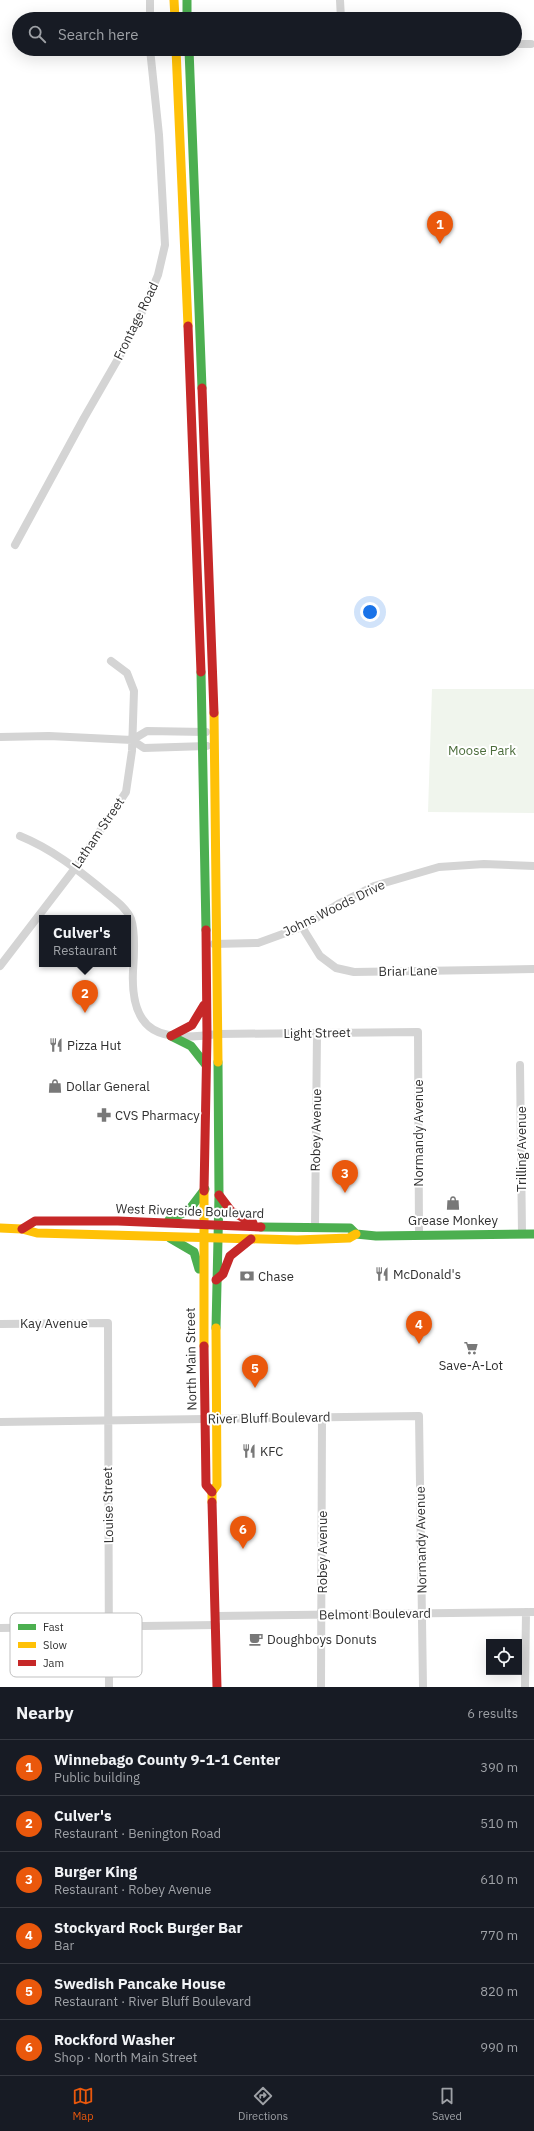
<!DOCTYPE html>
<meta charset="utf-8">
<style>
:root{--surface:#171b24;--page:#20242c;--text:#f1f3f6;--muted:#9ea1a6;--line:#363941;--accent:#ea580c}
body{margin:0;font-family:"IBM Plex Sans",sans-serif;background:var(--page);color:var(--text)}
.controls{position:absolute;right:12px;bottom:12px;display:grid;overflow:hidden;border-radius:0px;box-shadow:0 4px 16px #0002}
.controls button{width:36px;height:36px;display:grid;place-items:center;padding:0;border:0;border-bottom:1px solid var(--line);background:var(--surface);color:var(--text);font:20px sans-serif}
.you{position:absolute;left:370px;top:612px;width:14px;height:14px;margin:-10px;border:3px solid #fff;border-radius:50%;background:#1a73e8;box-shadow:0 0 0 6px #1a73e833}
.badge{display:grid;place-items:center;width:26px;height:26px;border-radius:50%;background:var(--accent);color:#fff;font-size:13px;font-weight:700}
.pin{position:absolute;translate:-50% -33px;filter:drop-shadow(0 1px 2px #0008)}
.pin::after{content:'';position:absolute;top:21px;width:14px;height:12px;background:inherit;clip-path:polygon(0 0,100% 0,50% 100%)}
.popup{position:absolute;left:39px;top:915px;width:92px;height:52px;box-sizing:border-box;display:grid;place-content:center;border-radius:0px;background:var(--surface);filter:drop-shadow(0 1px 3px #0005);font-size:13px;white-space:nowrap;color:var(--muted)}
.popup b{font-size:15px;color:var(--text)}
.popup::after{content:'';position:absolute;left:50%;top:100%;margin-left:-8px;border:8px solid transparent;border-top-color:var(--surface)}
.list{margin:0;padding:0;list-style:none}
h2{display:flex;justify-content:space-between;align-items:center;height:52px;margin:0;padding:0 16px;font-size:17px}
h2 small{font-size:13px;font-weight:400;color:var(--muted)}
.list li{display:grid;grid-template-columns:26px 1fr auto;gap:12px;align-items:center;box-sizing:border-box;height:56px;padding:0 16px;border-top:1px solid var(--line)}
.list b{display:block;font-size:15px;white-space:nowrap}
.list p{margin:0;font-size:13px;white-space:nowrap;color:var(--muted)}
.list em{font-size:13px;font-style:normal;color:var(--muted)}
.icon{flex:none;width:22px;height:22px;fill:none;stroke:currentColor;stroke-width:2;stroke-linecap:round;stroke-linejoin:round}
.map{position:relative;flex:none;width:534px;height:1687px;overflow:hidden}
.search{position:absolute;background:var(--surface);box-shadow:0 4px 16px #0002;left:12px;right:12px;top:12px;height:44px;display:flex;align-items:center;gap:10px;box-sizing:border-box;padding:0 14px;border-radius:22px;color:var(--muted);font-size:15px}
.sheet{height:388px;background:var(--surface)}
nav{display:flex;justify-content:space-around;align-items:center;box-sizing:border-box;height:56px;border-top:1px solid var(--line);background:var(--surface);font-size:11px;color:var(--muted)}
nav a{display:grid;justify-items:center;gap:2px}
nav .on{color:var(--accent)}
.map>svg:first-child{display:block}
.green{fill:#f0f5ed}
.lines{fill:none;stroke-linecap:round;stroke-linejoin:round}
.street{stroke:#d4d4d4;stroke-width:8}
.fast{stroke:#4caf50;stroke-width:9}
.slow{stroke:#ffc107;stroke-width:9}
.jam{stroke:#c62828;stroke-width:9}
.labels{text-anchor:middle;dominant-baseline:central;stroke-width:4;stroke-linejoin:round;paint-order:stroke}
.street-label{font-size:13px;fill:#303030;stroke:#fff}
.park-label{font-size:13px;fill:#4c6d3c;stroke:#fff}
.poi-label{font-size:13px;fill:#303030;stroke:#fff;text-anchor:start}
.key{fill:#fff;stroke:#c1c1c1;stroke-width:1}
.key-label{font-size:11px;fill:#303030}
</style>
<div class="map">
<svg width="534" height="1687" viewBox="0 0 534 1687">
<rect width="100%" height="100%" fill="#fff"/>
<path class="green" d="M432 689H534V813L428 812Z"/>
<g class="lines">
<path class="street" d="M150 0V19
M340 0 341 19
M515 44H531
M15 545 84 418 122 352 145 306 158 275 165 245 159 135 150 49
M0 737 49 736 132 740 144 748 207 746
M132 740 147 731 206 732
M20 836C52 849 77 869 104 891 113 899 126 907 131 919 136 933 134 957 133 971 130 1035 162 1042 217 1034L418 1032 419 1235
M302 927 320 956 336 968 354 972 534 969
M214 944 258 943 302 927 340 903 374 886 439 867 484 864 534 866
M0 966 76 867 126 792 132 751 134 691 127 673 111 661
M520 1065 522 1234
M315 1227 317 1033
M0 1324 108 1323 109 1687
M0 1422 419 1416 423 1687
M217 1616 534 1612
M0 1628 216 1625
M321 1687 322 1417
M525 1687 526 1612"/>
<path class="fast" d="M187 0V19
M189 49 202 388
M201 672 206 930
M171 1036 191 1046 206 1065
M169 1220 189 1210 205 1189
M261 1227 350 1228 356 1234 376 1236 534 1234
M170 1238 194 1252 199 1269
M216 1328 219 1195 218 1062"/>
<path class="slow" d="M174 0 175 19
M176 49 188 326
M214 713 218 1062
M0 1228 22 1229 37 1233 297 1240 349 1238 356 1234
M204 1346V1191
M212 1502V1492L217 1485 216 1328"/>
<path class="jam" d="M188 326 201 672
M202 388 214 713
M171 1036 192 1025 204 1005
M204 1191 207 1036 206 930
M219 1195 231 1211 253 1223
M22 1229 35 1221H118L261 1227
M216 1280 223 1274 230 1256 251 1239
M204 1346 206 1485 212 1492
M212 1502 217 1687"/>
</g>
<defs>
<symbol id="restaurant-bare" viewBox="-9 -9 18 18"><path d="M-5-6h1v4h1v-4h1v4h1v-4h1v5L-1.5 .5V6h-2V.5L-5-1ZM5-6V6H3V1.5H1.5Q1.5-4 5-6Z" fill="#787878" stroke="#fff" stroke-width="2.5" paint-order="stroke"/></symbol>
<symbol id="shop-bare" viewBox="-9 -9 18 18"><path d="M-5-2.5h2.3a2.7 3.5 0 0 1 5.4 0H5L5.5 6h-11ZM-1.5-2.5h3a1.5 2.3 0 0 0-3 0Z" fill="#787878" stroke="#fff" stroke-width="2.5" paint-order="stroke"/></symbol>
<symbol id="pharmacy-bare" viewBox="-9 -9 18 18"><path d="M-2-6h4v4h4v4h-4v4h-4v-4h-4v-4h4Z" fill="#787878" stroke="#fff" stroke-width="2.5" paint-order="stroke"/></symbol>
<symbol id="bank-bare" viewBox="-9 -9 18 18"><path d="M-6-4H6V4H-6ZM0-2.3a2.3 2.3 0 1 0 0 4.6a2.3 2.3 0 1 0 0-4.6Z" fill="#787878" stroke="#fff" stroke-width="2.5" paint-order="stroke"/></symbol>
<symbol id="supermarket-bare" viewBox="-9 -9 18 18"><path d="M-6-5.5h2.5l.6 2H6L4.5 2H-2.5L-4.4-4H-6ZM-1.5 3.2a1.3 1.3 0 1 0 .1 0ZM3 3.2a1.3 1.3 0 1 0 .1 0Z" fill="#787878" stroke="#fff" stroke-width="2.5" paint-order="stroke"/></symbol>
<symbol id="cafe-bare" viewBox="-9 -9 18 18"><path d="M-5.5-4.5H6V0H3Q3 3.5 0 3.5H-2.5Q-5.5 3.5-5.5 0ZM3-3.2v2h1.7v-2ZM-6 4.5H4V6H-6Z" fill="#787878" stroke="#fff" stroke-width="2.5" paint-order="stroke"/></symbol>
</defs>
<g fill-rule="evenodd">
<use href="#restaurant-bare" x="46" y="1035" width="20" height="20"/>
<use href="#shop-bare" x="45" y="1076" width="20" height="20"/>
<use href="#pharmacy-bare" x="94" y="1105" width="20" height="20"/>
<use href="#shop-bare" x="443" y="1193" width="20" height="20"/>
<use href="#restaurant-bare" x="372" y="1264" width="20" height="20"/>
<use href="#bank-bare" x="237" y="1266" width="20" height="20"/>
<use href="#supermarket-bare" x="461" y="1338" width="20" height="20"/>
<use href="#restaurant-bare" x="239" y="1441" width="20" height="20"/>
<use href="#cafe-bare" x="246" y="1629" width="20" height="20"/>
</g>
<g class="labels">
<g class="street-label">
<text transform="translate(136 321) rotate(-64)">Frontage Road</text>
<text transform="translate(98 833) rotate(-56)">Latham Street</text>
<text transform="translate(334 908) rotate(-26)">Johns Woods Drive</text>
<text transform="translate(408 971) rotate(-1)">Briar Lane</text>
<text transform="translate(317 1033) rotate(-1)">Light Street</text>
<text transform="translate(316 1130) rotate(-89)">Robey Avenue</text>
<text transform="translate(418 1133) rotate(-90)">Normandy Avenue</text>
<text transform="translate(521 1149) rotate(-90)">Trilling Avenue</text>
<text transform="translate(190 1211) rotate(2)">West Riverside Boulevard</text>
<text x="54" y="1323">Kay Avenue</text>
<text transform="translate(191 1359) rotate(-91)">North Main Street</text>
<text transform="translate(269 1418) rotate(-1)">River Bluff Boulevard</text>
<text transform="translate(108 1505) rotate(-91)">Louise Street</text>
<text transform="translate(421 1540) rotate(-91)">Normandy Avenue</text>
<text transform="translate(322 1552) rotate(-90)">Robey Avenue</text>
<text transform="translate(375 1614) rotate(-1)">Belmont Boulevard</text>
</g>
<g class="park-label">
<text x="482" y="750">Moose Park</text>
</g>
<g class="poi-label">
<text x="67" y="1045">Pizza Hut</text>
<text x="66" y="1086">Dollar General</text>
<text x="115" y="1115">CVS Pharmacy</text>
<text x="453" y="1220" text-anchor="middle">Grease Monkey</text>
<text x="393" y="1274">McDonald's</text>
<text x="258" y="1276">Chase</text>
<text x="471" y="1365" text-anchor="middle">Save-A-Lot</text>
<text x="260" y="1451">KFC</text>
<text x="267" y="1639">Doughboys Donuts</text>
</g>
</g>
<rect x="10" y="1613" width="132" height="64" rx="6" class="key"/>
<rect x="18" y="1624" width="18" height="6" fill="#4caf50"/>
<rect x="18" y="1642" width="18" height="6" fill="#ffc107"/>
<rect x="18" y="1660" width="18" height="6" fill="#c62828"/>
<g class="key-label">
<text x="43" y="1631">Fast</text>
<text x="43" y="1649">Slow</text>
<text x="43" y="1667">Jam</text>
</g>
</svg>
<div class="controls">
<button><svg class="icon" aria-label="locate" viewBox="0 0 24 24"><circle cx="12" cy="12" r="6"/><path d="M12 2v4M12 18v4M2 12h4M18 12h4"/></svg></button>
</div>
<div class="you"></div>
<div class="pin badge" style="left:440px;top:244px">1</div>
<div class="pin badge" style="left:85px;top:1013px">2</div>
<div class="popup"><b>Culver's</b>Restaurant</div>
<div class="pin badge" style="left:345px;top:1193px">3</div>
<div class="pin badge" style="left:419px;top:1344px">4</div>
<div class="pin badge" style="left:255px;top:1388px">5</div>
<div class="pin badge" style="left:243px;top:1549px">6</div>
<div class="search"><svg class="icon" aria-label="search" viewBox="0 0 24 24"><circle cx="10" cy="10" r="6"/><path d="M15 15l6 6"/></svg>Search here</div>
</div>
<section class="sheet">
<h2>Nearby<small>6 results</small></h2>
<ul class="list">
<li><span class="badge">1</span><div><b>Winnebago County 9-1-1 Center</b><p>Public building</p></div><em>390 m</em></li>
<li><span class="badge">2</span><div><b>Culver's</b><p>Restaurant · Benington Road</p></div><em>510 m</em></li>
<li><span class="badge">3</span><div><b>Burger King</b><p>Restaurant · Robey Avenue</p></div><em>610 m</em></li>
<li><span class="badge">4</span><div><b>Stockyard Rock Burger Bar</b><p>Bar</p></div><em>770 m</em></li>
<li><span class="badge">5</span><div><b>Swedish Pancake House</b><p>Restaurant · River Bluff Boulevard</p></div><em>820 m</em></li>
<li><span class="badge">6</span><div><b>Rockford Washer</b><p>Shop · North Main Street</p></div><em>990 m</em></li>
</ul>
</section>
<nav>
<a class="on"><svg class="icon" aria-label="map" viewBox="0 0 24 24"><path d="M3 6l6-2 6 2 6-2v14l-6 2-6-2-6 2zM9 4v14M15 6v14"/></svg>Map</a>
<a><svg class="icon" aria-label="directions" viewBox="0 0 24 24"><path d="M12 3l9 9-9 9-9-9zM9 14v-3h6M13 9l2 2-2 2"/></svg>Directions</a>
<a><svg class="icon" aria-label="saved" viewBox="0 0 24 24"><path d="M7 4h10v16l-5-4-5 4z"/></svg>Saved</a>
</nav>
